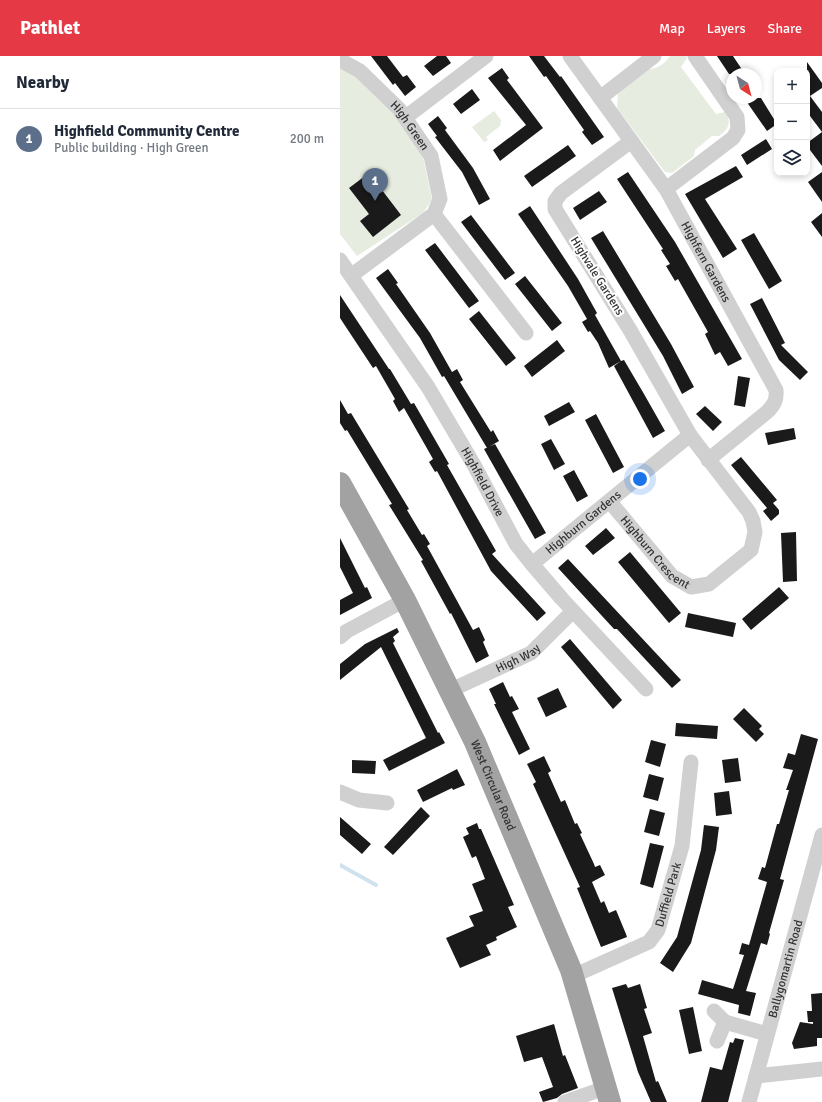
<!DOCTYPE html>
<meta charset="utf-8">
<style>
:root{--surface:#fff;--page:#f6f6f7;--text:#1f2937;--muted:#747a83;--line:#e0e1e3;--accent:#e63946}
body{margin:0;font-family:Signika,sans-serif;background:var(--page);color:var(--text)}
.controls{position:absolute;right:12px;top:12px;display:grid;overflow:hidden;border-radius:8px;box-shadow:0 2px 6px #0003}
.controls button{width:36px;height:36px;display:grid;place-items:center;padding:0;border:0;border-bottom:1px solid var(--line);background:var(--surface);color:var(--text);font:20px sans-serif}
.compass{position:absolute;left:386px;top:12px;width:36px;height:36px;border-radius:50%;background:var(--surface);box-shadow:0 2px 6px #0003;rotate:144deg}
.you{position:absolute;left:300px;top:423px;width:14px;height:14px;margin:-10px;border:3px solid #fff;border-radius:50%;background:#1a73e8;box-shadow:0 0 0 6px #1a73e833}
.badge{display:grid;place-items:center;width:26px;height:26px;border-radius:50%;background:var(--accent);color:#fff;font-size:13px;font-weight:700}
.pin{position:absolute;translate:-50% -33px;filter:drop-shadow(0 1px 2px #0008)}
.pin::after{content:'';position:absolute;top:21px;width:14px;height:12px;background:inherit;clip-path:polygon(0 0,100% 0,50% 100%)}
.list{margin:0;padding:0;list-style:none}
h2{display:flex;justify-content:space-between;align-items:center;height:52px;margin:0;padding:0 16px;font-size:17px}
h2 small{font-size:13px;font-weight:400;color:var(--muted)}
.list li{display:grid;grid-template-columns:26px 1fr auto;gap:12px;align-items:center;box-sizing:border-box;height:60px;padding:0 16px;border-top:1px solid var(--line)}
.list b{display:block;font-size:15px;white-space:nowrap}
.list p{margin:0;font-size:13px;white-space:nowrap;color:var(--muted)}
.list em{font-size:13px;font-style:normal;color:var(--muted)}
.icon{flex:none;width:22px;height:22px;fill:none;stroke:currentColor;stroke-width:2;stroke-linecap:round;stroke-linejoin:round}
.map{position:relative;flex:none;width:482px;height:1046px;overflow:hidden}
header{display:flex;align-items:center;gap:24px;box-sizing:border-box;height:56px;padding:0 20px;background:var(--accent);color:#fff}
header strong{font-size:19px}
nav{display:flex;gap:22px;margin-inline-start:auto;font-size:14px}
main{display:flex}
aside{flex:1;background:var(--surface)}
.map>svg:first-child{display:block}
.green{fill:#e6ecdf}
.lines{fill:none;stroke-linecap:round;stroke-linejoin:round}
.stream{stroke:#cfe2ee;stroke-width:4}
.building{fill:#1a1a1a}
.minor{stroke:#d0d0d0;stroke-width:15}
.trunk{stroke:#a2a2a2;stroke-width:22}
.labels{text-anchor:middle;dominant-baseline:central;stroke-width:4;stroke-linejoin:round;paint-order:stroke}
.street-label{font-size:12px;fill:#333;stroke:#fff}
</style>
<header>
<strong>Pathlet</strong>
<nav><a>Map</a><a>Layers</a><a>Share</a></nav>
</header>
<main>
<aside>
<h2>Nearby<small></small></h2>
<ul class="list">
<li><span class="badge" style="background:#5c6f8a">1</span><div><b>Highfield Community Centre</b><p>Public building · High Green</p></div><em>200 m</em></li>
</ul>
</aside>
<div class="map">
<svg width="482" height="1046" viewBox="0 0 482 1046">
<rect width="100%" height="100%" fill="#fff"/>
<path class="green" d="M330 0H346L347 2 341 11 376 58 385 56C392 66 389 73 379 80H372L355 94 354 100 332 117 325 116 277 52 278 37 309 13C317 13 326 7 330 0Z
M0 11 12 16 58 60 83 101 92 144 83 157 17 200 0 178Z
M154 55 161 64 160 70 146 81 148 84 144 86 132 71Z"/>
<g class="lines">
<path class="stream" d="M0 809 36 829"/>
</g>
<path class="building" d="M31 0H47L63 21 67 19 76 31 65 40 55 27 53 29Z
M97 0H106L111 7 93 20 84 10Z
M189 0H204L220 21 221 20 264 81 252 89 242 76 244 74 206 20 204 21Z
M377 0H393L405 18H389Z
M467 6 482 27V32L470 40 482 56V110L467 90V87L482 76 467 56Z
M162 12 169 22 167 24 203 72 160 105 153 94 186 69 148 22Z
M132 33 140 44 121 58 113 48Z
M404 42H421L437 68 427 75Z
M98 60 107 72 102 77 105 74 133 112 150 143 139 149 122 116 95 81 97 80 88 68Z
M426 83 432 93 407 109 401 99Z
M228 89 236 100 192 131 184 120Z
M396 110 403 121 365 143 397 193 383 202 345 138Z
M288 116 335 186 402 303 388 310 380 296 375 299 365 278 368 276 338 223 335 225 326 210 330 208 321 194 323 193 277 123Z
M482 116V146L468 126Z
M29 117 61 159 33 181 20 165 29 158 9 132Z
M259 135 267 146 240 164 233 152Z
M190 150 238 223 257 257 255 259 281 305 284 304 304 338 325 375 313 382 274 310 281 305 269 312 258 287 250 275 248 276 242 266 247 263 228 230 178 158Z
M482 157V181L471 166Z
M131 159 175 217 165 224 121 166Z
M263 175 331 288 354 331 342 338 323 300 251 182Z
M414 177 442 225 429 233 401 184Z
M95 187 139 245 129 252 85 194Z
M48 213 58 227 56 228 90 277 112 316 117 313 123 324 120 326 151 376 153 374 159 385 147 392 104 320 108 318 102 321 80 282 36 222Z
M185 220 222 267 212 275 175 228Z
M0 239 49 313H50L71 348 74 347 109 408 107 409 156 495 152 498 206 557 197 565 151 515 97 415 95 416 89 406 93 403 64 352 59 356 53 345 55 343 36 310 33 312 0 262Z
M422 242 445 287 441 289 468 316 460 324 439 304 410 248Z
M139 255 176 302 166 310 129 263Z
M217 284 225 295 192 321 184 310Z
M398 320 410 322 405 351 394 349Z
M0 344 8 358 11 357 69 453 67 454 82 479 84 478 90 488 87 490 133 574 139 571 145 584 143 586 149 600 136 607 111 557 110 558 81 505 83 504 49 449 52 448 7 374 5 375 0 367Z
M229 346 235 356 209 370 204 360Z
M365 350 382 366 373 375 356 358Z
M256 358 284 411 273 417 245 364Z
M454 372 456 383 428 389 425 377Z
M211 383 225 408 214 414 201 388Z
M155 388 206 477 195 483 144 393Z
M401 401 437 444 433 447 439 454V458L431 465 423 455 427 452 391 409Z
M234 414 248 440 237 446 223 420Z
M266 472 275 482 253 499 245 490Z
M456 476 457 525 443 526 441 477Z
M0 482 25 532 27 531 32 542 0 559V544L13 537 0 511Z
M290 496 341 557 329 567 278 506Z
M228 503 341 624 332 632 277 573H274L218 512Z
M439 531 449 542 411 574 402 563Z
M348 557 396 567 393 581 345 571Z
M57 572 59 576 53 581 55 585 53 587 98 677 99 676 105 687 49 715 43 704 86 682 41 591 0 624V608L25 588Z
M230 583 282 644 273 653 221 591Z
M163 626 170 641 172 640 179 653 172 656 190 693 179 699 154 648H156L149 633Z
M218 632 227 651 206 661 197 642Z
M404 652 422 670 419 673 424 678 416 686 393 663Z
M336 667 378 670 377 683 335 680Z
M461 678 478 683 440 823 444 824 429 877 430 878 427 889 421 887 406 935 416 937 410 960 398 957 399 949 358 938 362 924 393 933 404 899 399 898 402 887 409 889 427 826 418 823 422 811 425 812 437 768H439L449 734H446L453 714 443 712 448 697 455 699Z
M311 684 326 688 320 711 305 706Z
M204 700 211 715 208 717 221 746 225 744 235 768 237 767 242 777 240 778 254 808 255 811 260 809 265 819 252 826 261 847 264 845 269 857 276 854 286 878 287 881 261 891 237 832 240 831 193 728 196 726 187 708Z
M398 702 401 725 385 727 382 704Z
M12 704 36 705 35 718 12 717Z
M117 713 125 729 113 734 112 732 83 746 77 734Z
M309 718 324 722 318 745 303 741Z
M389 735 392 758 376 760 374 737Z
M81 751 90 760 53 799 44 791Z
M310 753 325 757 319 780 304 776Z
M0 761 31 788 22 798 0 779Z
M137 767 139 773H141L174 849 168 851 177 871 156 881 157 884 146 889 151 899 120 912 106 882 134 870 129 860 143 855 132 828 145 823 136 800 132 802 123 781 129 778 126 772Z
M364 769 379 771 376 794 351 887 333 916 320 907 337 881 361 794Z
M310 787 324 790 313 832 300 828Z
M286 928 288 932 300 928 307 952 304 953 312 977 303 980 316 1026 318 1025 327 1046H311L298 1016 272 932Z
M482 937V982H477V990L454 993 452 987 460 966 473 968V966H468L467 955H472L471 938Z
M353 951 362 995 349 998 339 954Z
M214 968 223 1000 225 999 238 1032 222 1038 217 1042 203 1046 199 1036 213 1031 202 1001 184 1006 176 980Z
M395 982 404 984 388 1046H361L370 1011 382 1014 390 986 393 987Z"/>
<g class="lines">
<g class="minor">
<path id="s1" d="M230 0 326 133 436 334C437 344 434 349 427 356L368 404"/>
<path id="s2" d="M0 4 20 15 59 53 91 100 100 143 94 158 12 219"/>
<path d="M260 42 314 0"/>
<path d="M66 61 146 0"/>
<path d="M326 133 393 82 398 74 397 61 355 0"/>
<path d="M94 158 186 277"/>
<path id="s3" d="M0 204 88 331 134 409 176 488 192 508 222 543 306 633"/>
<path id="s4" d="M270 446 332 520 351 531 369 528 411 494 415 476 413 465 409 456 350 379 290 274 215 153V145L221 137 290 86"/>
<path id="s5" d="M192 508 350 379"/>
<path d="M0 581 7 575 65 544"/>
<path id="s6" d="M111 634 191 597 233 555"/>
<path d="M0 736 19 744 47 747"/>
<path id="s7" d="M233 920 309 886 318 874 342 790 351 706"/>
<path d="M374 955 385 966 377 985"/>
<path d="M385 966 427 978"/>
<path d="M416 1020 482 1013"/>
<path d="M225 1046 265 1032"/>
<path id="s8" d="M409 1046 482 779"/>
</g>
<path class="trunk" id="s9" d="M0 427 65 544 135 686 231 914 270 1046"/>
</g>
<g class="labels">
<g class="street-label">
<text stroke="none"><textPath href="#s2" startOffset="97">High Green</textPath></text>
<text stroke="none"><textPath href="#s1" startOffset="247">Highfern Gardens</textPath></text>
<text transform="translate(257 220) rotate(58)">Highvale Gardens</text>
<text stroke="none"><textPath href="#s3" startOffset="264">Highfield Drive</textPath></text>
<text stroke="none"><textPath href="#s5" startOffset="66">Highburn Gardens</textPath></text>
<text stroke="none"><textPath href="#s4" startOffset="68">Highburn Crescent</textPath></text>
<text stroke="none"><textPath href="#s6" startOffset="74">High Way</textPath></text>
<text stroke="none"><textPath href="#s9" startOffset="339">West Circular Road</textPath></text>
<text stroke="none"><textPath href="#s7" startOffset="135">Duffield Park</textPath></text>
<text stroke="none"><textPath href="#s8" startOffset="138">Ballygomartin Road</textPath></text>
</g>
</g>
</svg>
<div class="controls">
<button>+</button>
<button>−</button>
<button><svg class="icon" aria-label="layers" viewBox="0 0 24 24"><path d="M12 4l9 5-9 5-9-5zM3 14l9 5 9-5"/></svg></button>
</div>
<svg class="compass" viewBox="-18 -18 36 36"><path d="M0-13l5 13h-10z" fill="#e53935"/><path d="M0 13l5-13h-10z" fill="#747a83"/></svg>
<div class="you"></div>
<div class="pin badge" style="left:35px;top:145px;background:#5c6f8a">1</div>
</div>
</main>
